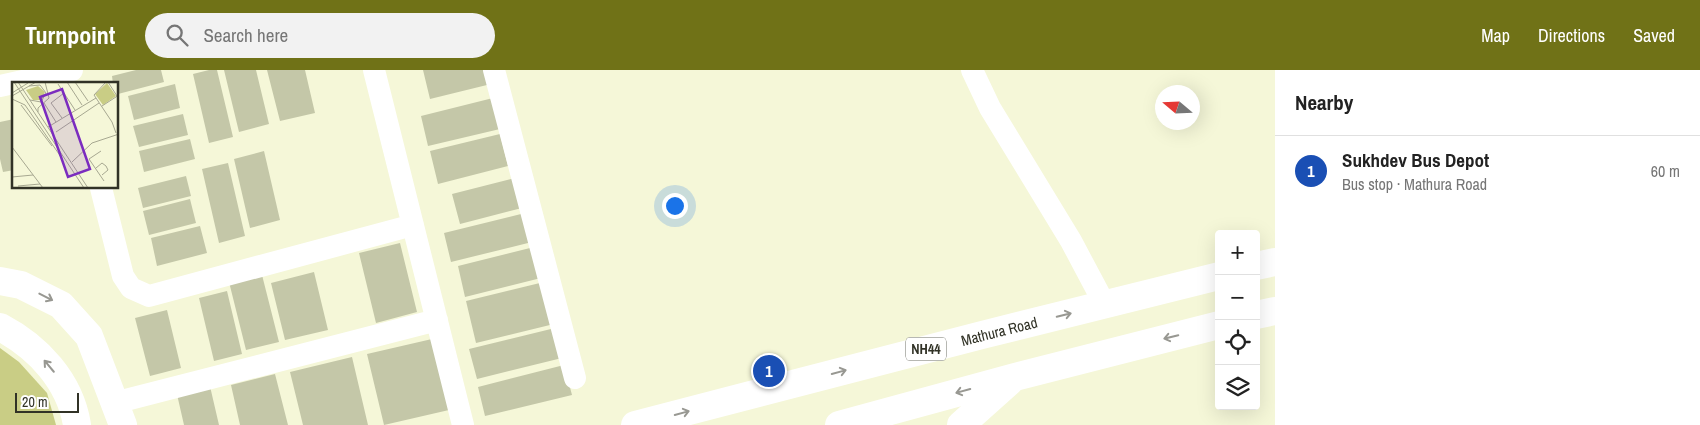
<!DOCTYPE html>
<meta charset="utf-8">
<style>
:root{--surface:#fff;--page:#f2f2f2;--text:#222;--muted:#767676;--line:#e0e0e0;--accent:#707217}
body{margin:0;font-family:"Archivo Narrow",sans-serif;background:var(--page);color:var(--text)}
.controls{position:absolute;right:15px;bottom:15px;display:grid;overflow:hidden;border-radius:5px;box-shadow:0 5px 20px #0002}
.controls button{width:45px;height:45px;display:grid;place-items:center;padding:0;border:0;border-bottom:1px solid var(--line);background:var(--surface);color:var(--text);font:25px sans-serif}
.compass{position:absolute;left:1155px;top:15px;width:45px;height:45px;border-radius:50%;background:var(--surface);box-shadow:0 5px 20px #0002;rotate:289deg}
.scale{position:absolute;left:15px;bottom:12px;width:64px;box-sizing:border-box;padding-left:5px;border:2px solid #313226;border-top:0;font-size:14px;line-height:18px;white-space:nowrap;color:#313226;-webkit-text-stroke:4px #fff;paint-order:stroke}
.you{position:absolute;left:674px;top:135px;width:18px;height:18px;margin:-12px;border:4px solid #fff;border-radius:50%;background:#1a73e8;box-shadow:0 0 0 8px #1a73e833}
.badge{display:grid;place-items:center;width:32px;height:32px;border-radius:50%;background:var(--accent);color:#fff;font-size:16px;font-weight:700}
.pin{position:absolute;translate:-50% -50%;border:2px solid #fff;box-shadow:0 1px 5px #0006}
.list{margin:0;padding:0;list-style:none}
h2{display:flex;justify-content:space-between;align-items:center;height:65px;margin:0;padding:0 20px;font-size:21px}
h2 small{font-size:16px;font-weight:400;color:var(--muted)}
.list li{display:grid;grid-template-columns:32px 1fr auto;gap:15px;align-items:center;box-sizing:border-box;height:70px;padding:0 20px;border-top:1px solid var(--line)}
.list b{display:block;font-size:19px;white-space:nowrap}
.list p{margin:0;font-size:16px;white-space:nowrap;color:var(--muted)}
.list em{font-size:16px;font-style:normal;color:var(--muted)}
.icon{flex:none;width:28px;height:28px;fill:none;stroke:currentColor;stroke-width:2;stroke-linecap:round;stroke-linejoin:round}
.map{position:relative;flex:none;width:1275px;height:355px;overflow:hidden}
header{display:flex;align-items:center;gap:30px;box-sizing:border-box;height:70px;padding:0 25px;background:var(--accent);color:#fff}
header strong{font-size:24px}
nav{display:flex;gap:28px;margin-inline-start:auto;font-size:18px}
.search{width:350px;height:45px;background:var(--page);display:flex;align-items:center;gap:12px;box-sizing:border-box;padding:0 18px;border-radius:28px;color:var(--muted);font-size:19px}
main{display:flex}
aside{flex:1;background:var(--surface)}
.map>svg:first-child{display:block}
.green{fill:#c9cd85}
.building{fill:#c4c7a8}
.lines{fill:none;stroke-linecap:round;stroke-linejoin:round}
.minor{stroke:#fff;stroke-width:22}
.highway{stroke:#fff;stroke-width:28}
.oneway{stroke:#989892}
.labels{text-anchor:middle;dominant-baseline:central;stroke-width:4;stroke-linejoin:round;paint-order:stroke}
.shield{fill:#fff;stroke:#6f7067;stroke-width:1}
.shield-label{font-size:14px;font-weight:bold;fill:#313226}
.street-label{font-size:15px;fill:#313226;stroke:#fff}
.inset-road{fill:none;stroke:#a7a891;stroke-width:1}
.view{fill:#7b2cbf;fill-opacity:0.15;stroke:#7b2cbf;stroke-width:2.5}
.inset-edge{fill:none;stroke:#313226;stroke-width:2.5}
</style>
<header>
<strong>Turnpoint</strong>
<div class="search"><svg class="icon" aria-label="search" viewBox="0 0 24 24"><circle cx="10" cy="10" r="6"/><path d="M15 15l6 6"/></svg>Search here</div>
<nav><a>Map</a><a>Directions</a><a>Saved</a></nav>
</header>
<main>
<div class="map">
<svg width="1275" height="355" viewBox="0 0 1275 355">
<rect width="100%" height="100%" fill="#f5f7d8"/>
<path class="green" d="M0 278 19 292 47 323 56 355H0Z"/>
<path class="building" d="M136 0H161L164 12 118 24V14H113L112 6Z
M209 0H217L233 67 209 73 193 4Z
M224 0H256L269 54 239 62Z
M267 0H305L315 43 280 51Z
M423 0H488L491 14 430 29Z
M175 14 180 38 134 50 128 26Z
M493 28 500 59 428 76 421 46Z
M183 44 188 65 139 77 133 56Z
M14 49V100L3 102 0 89V52Z
M500 64 508 96 438 114 430 81Z
M190 69 195 89 144 102 139 81Z
M264 81 280 150 250 158 234 89Z
M228 93 245 166 219 173 202 99Z
M186 106 191 126 143 138 138 118Z
M515 108 522 138 460 154 452 124Z
M190 129 196 153 149 165 143 141Z
M525 143 532 172 451 192 444 163Z
M200 156 207 183 157 196 151 168Z
M400 173 417 242 376 253 359 183Z
M534 177 541 208 465 227 458 196Z
M314 202 328 260 285 270 271 213Z
M262 205 279 272 246 280 229 212Z
M544 212 554 254 476 273 466 231Z
M227 221 242 284 214 291 199 228Z
M167 240 181 298 150 306 135 248Z
M555 258 562 288 477 309 469 279Z
M432 269 449 340 384 355 367 284Z
M352 287 368 355H303L290 302Z
M564 295 572 325 485 346 478 317Z
M275 304 288 355H240L231 315Z
M209 312 219 355H184L176 320Z"/>
<g class="lines">
<path class="minor" d="M374 0 463 355
M494 0 575 308
M972 0 990 38 1071 171 1105 235
M0 16 72 0
M101 118 123 206 131 218 149 226 413 155
M114 333 437 250"/>
<g class="highway">
<path d="M1256 196 1275 192"/>
<path d="M0 211 21 215 61 235 89 266 123 355"/>
<path d="M1256 245 1275 241"/>
<path d="M0 257C38 277 70 311 77 355"/>
<path id="s1" d="M635 355 982 265 1219 206"/>
<path d="M839 355 1015 307 1219 255"/>
<path d="M961 355 1010 311"/>
</g>
</g>
<defs><path id="oneway-shaft" d="M-6 0H5M1.5-3L5.5 0L1.5 3" fill="none" stroke-width="1.6" stroke-linecap="round" stroke-linejoin="round" transform="scale(1.25)"/></defs>
<g class="oneway">
<use href="#oneway-shaft" transform="translate(46 227) rotate(27)"/>
<use href="#oneway-shaft" transform="translate(1064 245) rotate(-14)"/>
<use href="#oneway-shaft" transform="translate(1171 267) rotate(166)"/>
<use href="#oneway-shaft" transform="translate(49 296) rotate(-130)"/>
<use href="#oneway-shaft" transform="translate(839 302) rotate(-15)"/>
<use href="#oneway-shaft" transform="translate(963 321) rotate(165)"/>
<use href="#oneway-shaft" transform="translate(682 343) rotate(-15)"/>
</g>
<g class="labels">
<rect class="shield" x="906" y="267.5" width="40" height="23" rx="4"/>
<g class="shield-label">
<text x="926" y="279">NH44</text>
</g>
<g class="street-label">
<text stroke="none"><textPath href="#s1" startOffset="376">Mathura Road</textPath></text>
</g>
</g>
<g transform="translate(12 12)">
<rect width="106" height="106" fill="#f5f7d8"/>
<path d="M95 1 104 14 91 23 83 12ZM26 4 33 10 30 18H21L14 8Z" fill="#c9cd85"/>
<path class="inset-road" d="M2 0 72 106M6 0 76 106M55 0 70 23M63 0 76 19M96 0 105 14M46 2 63 28M17 4 28 3 34 11 29 20 18 18M0 11 16 1M0 14 24 0M84 16 82 13 94 0M0 17 13 23 49 75M32 21 44 40M9 23 40 64M90 24 107 13M26 30V26L37 16 33 0M50 36 39 21 52 11M36 45 84 16 100 40 104 51M44 50 87 21M0 65 31 106M89 69 77 77 92 99M60 80 80 61 107 52M84 86 90 81 94 84 96 88 90 93M0 95 21 93M6 104 28 102"/>
<path class="view" d="M50 7 78 87 56 95 28 15Z"/>
<rect width="106" height="106" class="inset-edge"/>
</g>
</svg>
<div class="controls">
<button>+</button>
<button>−</button>
<button><svg class="icon" aria-label="locate" viewBox="0 0 24 24"><circle cx="12" cy="12" r="6"/><path d="M12 2v4M12 18v4M2 12h4M18 12h4"/></svg></button>
<button><svg class="icon" aria-label="layers" viewBox="0 0 24 24"><path d="M12 4l9 5-9 5-9-5zM3 14l9 5 9-5"/></svg></button>
</div>
<svg class="compass" viewBox="-18 -18 36 36"><path d="M0-13l5 13h-10z" fill="#e53935"/><path d="M0 13l5-13h-10z" fill="#767676"/></svg>
<div class="scale">20 m</div>
<div class="you"></div>
<div class="pin badge" style="left:769px;top:301px;background:#1a4fb4">1</div>
</div>
<aside>
<h2>Nearby<small></small></h2>
<ul class="list">
<li><span class="badge" style="background:#1a4fb4">1</span><div><b>Sukhdev Bus Depot</b><p>Bus stop · Mathura Road</p></div><em>60 m</em></li>
</ul>
</aside>
</main>
